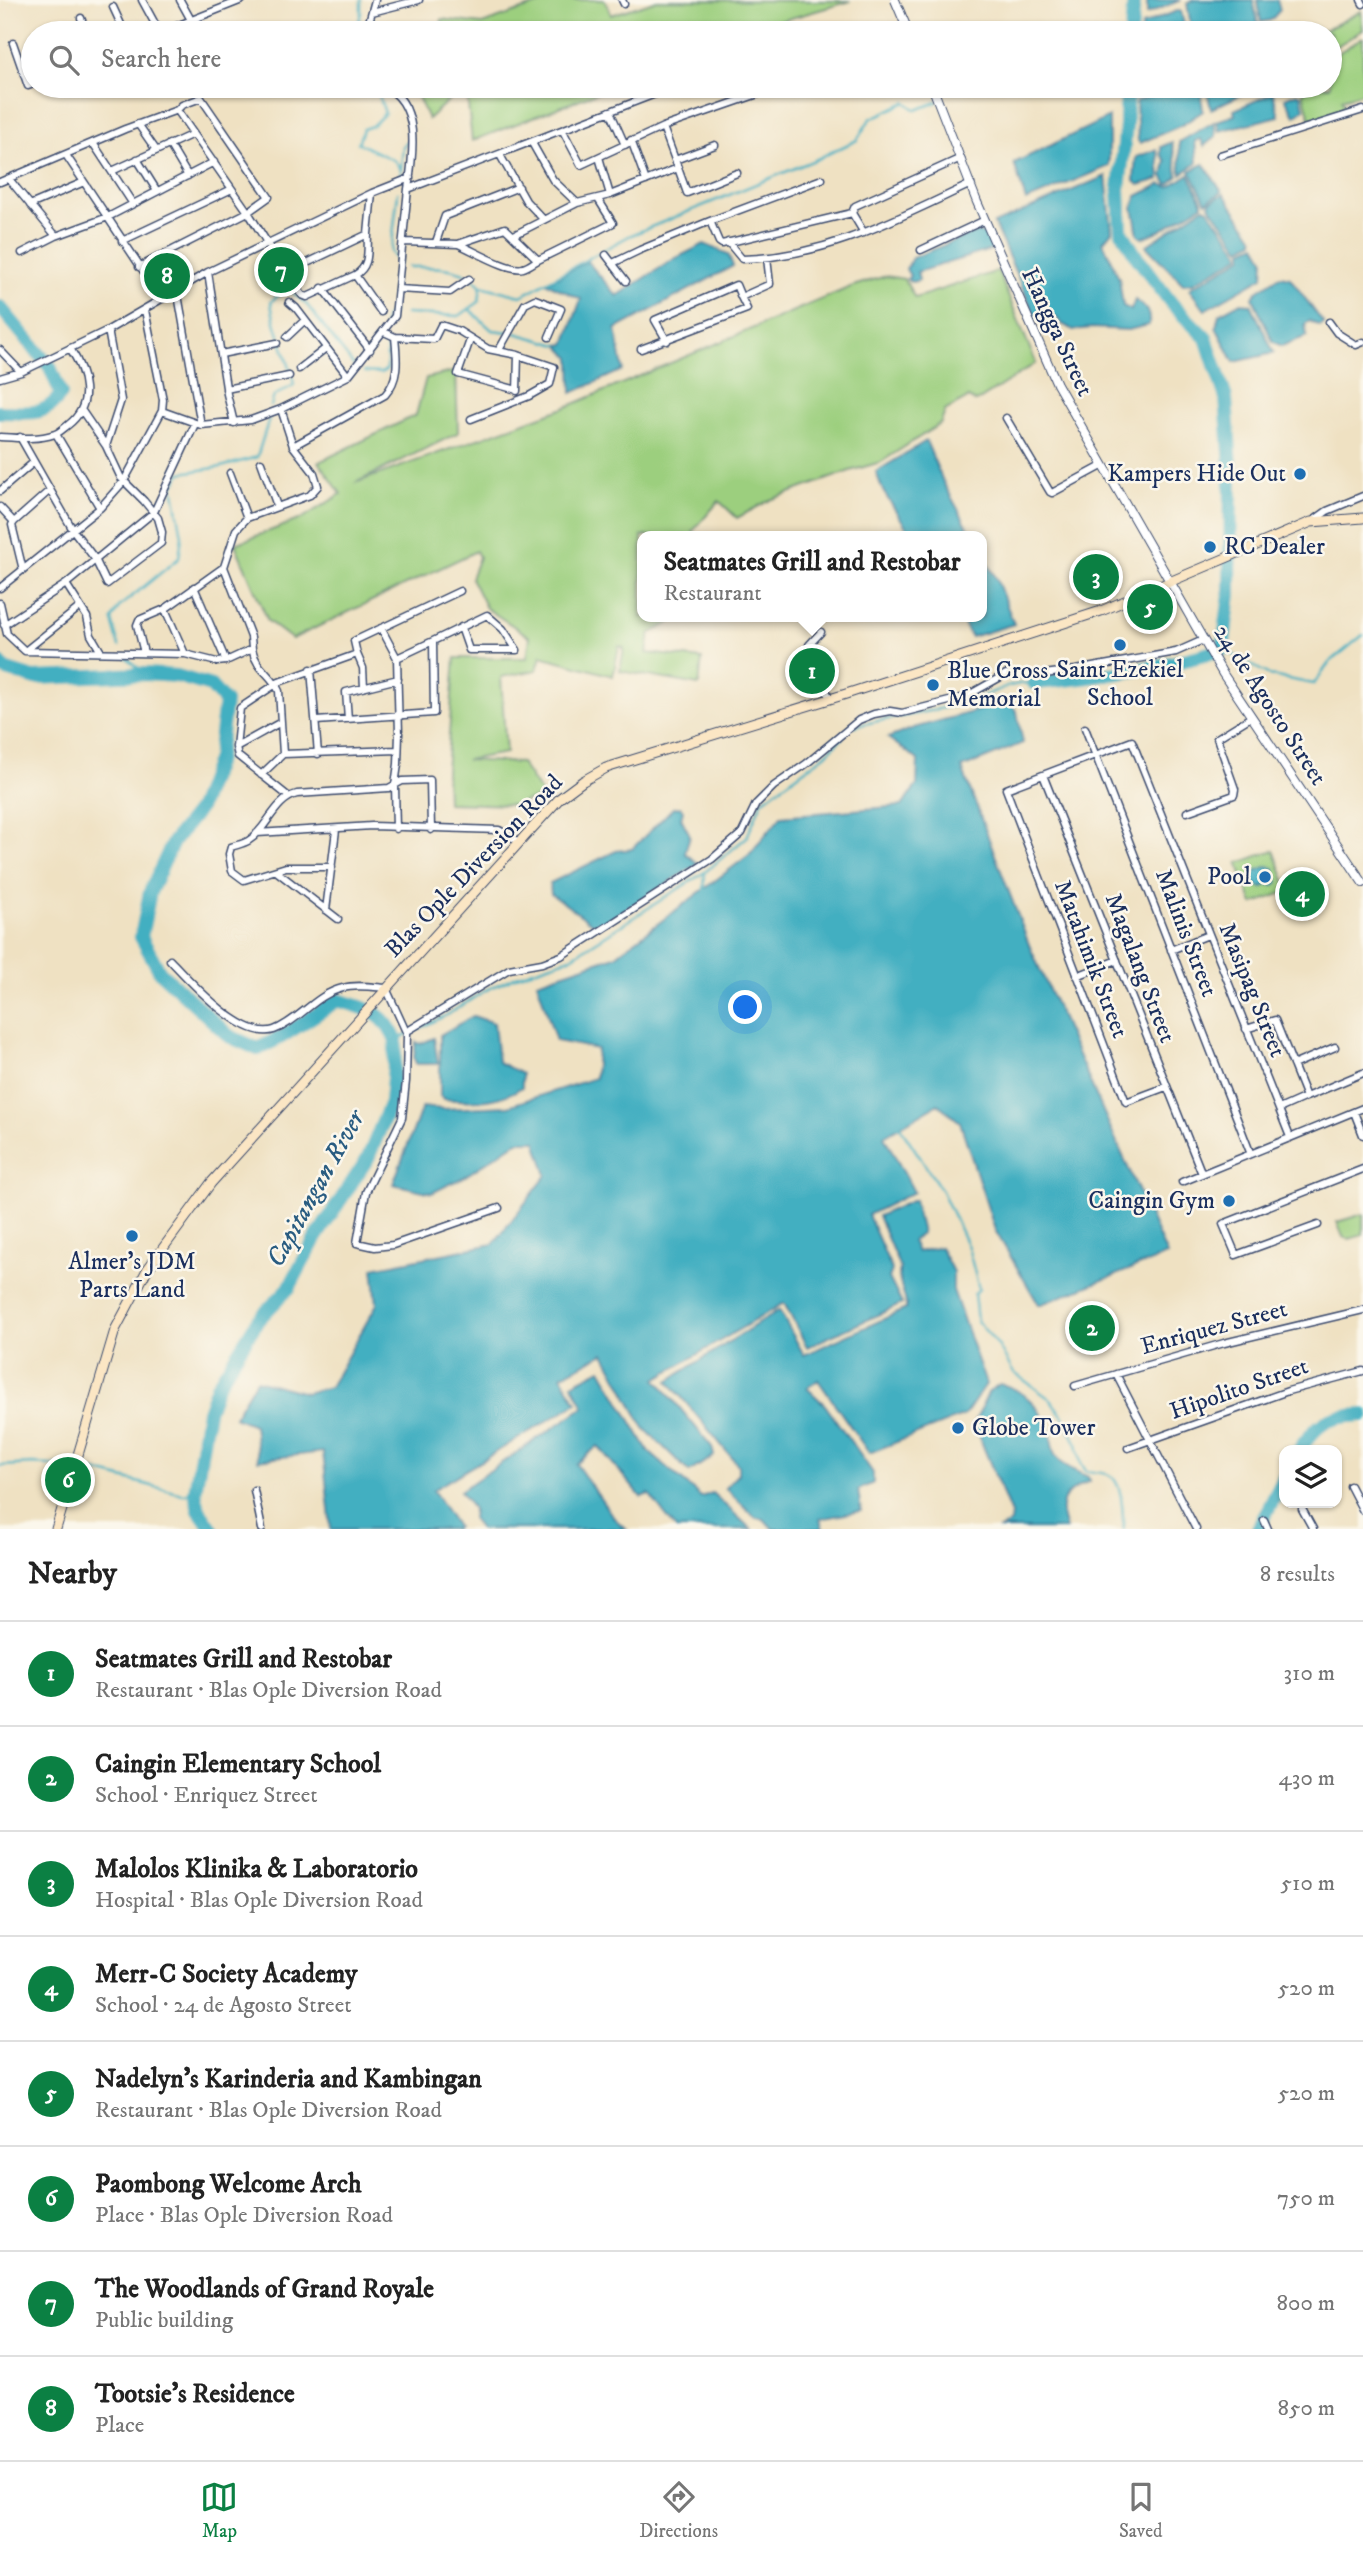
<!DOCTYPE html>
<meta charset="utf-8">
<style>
:root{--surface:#fff;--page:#f2f2f2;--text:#222;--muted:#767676;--line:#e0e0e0;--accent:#0b8043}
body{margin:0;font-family:"IM FELL DW Pica",serif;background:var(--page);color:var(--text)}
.controls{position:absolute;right:21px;bottom:21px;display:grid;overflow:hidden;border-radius:14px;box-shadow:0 2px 5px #0004}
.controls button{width:63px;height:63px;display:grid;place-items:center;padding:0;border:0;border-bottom:2px solid var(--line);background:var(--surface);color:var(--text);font:35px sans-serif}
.you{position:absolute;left:746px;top:1008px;width:24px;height:24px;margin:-18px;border:5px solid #fff;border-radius:50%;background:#1a73e8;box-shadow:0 0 0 10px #1a73e833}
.badge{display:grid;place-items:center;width:46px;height:46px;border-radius:50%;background:var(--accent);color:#fff;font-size:23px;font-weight:700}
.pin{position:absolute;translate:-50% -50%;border:4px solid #fff;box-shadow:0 2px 7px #0006}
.popup{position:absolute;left:637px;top:531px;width:350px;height:91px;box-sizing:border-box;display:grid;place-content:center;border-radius:14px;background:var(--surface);filter:drop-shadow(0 2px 5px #0005);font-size:23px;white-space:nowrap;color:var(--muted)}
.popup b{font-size:26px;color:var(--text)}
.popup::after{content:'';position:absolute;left:50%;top:100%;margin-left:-14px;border:14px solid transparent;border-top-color:var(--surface)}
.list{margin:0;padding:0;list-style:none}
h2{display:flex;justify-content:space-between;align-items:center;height:91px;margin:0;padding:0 28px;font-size:30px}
h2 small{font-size:23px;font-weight:400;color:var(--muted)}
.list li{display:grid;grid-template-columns:46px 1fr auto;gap:21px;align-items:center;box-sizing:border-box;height:105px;padding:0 28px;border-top:2px solid var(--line)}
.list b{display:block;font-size:26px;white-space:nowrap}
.list p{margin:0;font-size:23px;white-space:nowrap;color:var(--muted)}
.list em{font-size:23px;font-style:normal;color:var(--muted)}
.icon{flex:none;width:38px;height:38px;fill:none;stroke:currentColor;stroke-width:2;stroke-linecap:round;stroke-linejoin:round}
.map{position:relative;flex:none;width:1363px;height:1529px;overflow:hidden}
.search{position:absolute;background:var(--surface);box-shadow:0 2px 5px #0004;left:21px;right:21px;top:21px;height:77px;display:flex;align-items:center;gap:18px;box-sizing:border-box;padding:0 24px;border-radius:38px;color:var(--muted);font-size:26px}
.sheet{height:931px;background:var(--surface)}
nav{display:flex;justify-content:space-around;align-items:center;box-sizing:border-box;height:98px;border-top:2px solid var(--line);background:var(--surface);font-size:19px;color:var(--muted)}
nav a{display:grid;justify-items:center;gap:4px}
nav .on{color:var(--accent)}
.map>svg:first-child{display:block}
.green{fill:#9ccf7e;stroke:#5c7f6e;stroke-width:2}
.water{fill:#43afc1;stroke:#2f6f90;stroke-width:2}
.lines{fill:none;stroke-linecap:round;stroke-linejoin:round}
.stream{stroke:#43afc1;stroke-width:2.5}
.river{stroke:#43afc1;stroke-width:14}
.minor-casing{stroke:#3b4a6d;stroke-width:9}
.tertiary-casing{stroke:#3b4a6d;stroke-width:10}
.secondary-casing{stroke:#3b4a6d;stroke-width:11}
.minor{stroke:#fff;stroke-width:6}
.tertiary{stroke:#fff;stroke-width:8}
.secondary{stroke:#fbe6c4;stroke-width:9}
.poi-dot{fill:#1f6fb2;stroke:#fbf7ec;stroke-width:2.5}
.labels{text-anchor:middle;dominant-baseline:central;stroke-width:5;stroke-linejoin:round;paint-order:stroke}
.street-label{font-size:24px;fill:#1b2f5e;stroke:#fbf7ec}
.poi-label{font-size:24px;fill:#1b2f5e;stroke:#fbf7ec;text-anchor:end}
.water-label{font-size:26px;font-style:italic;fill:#295c81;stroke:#fbf7ec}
</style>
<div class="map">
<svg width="1363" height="1529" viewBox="0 0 1363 1529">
<rect width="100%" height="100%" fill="#fbf7ec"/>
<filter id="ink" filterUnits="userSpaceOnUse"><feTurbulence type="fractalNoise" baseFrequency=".0143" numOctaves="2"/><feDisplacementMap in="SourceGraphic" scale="14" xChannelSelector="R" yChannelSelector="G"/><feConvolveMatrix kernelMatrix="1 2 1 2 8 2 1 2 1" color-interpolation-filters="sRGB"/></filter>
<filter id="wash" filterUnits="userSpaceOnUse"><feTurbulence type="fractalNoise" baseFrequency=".00686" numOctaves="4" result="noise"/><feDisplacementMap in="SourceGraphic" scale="28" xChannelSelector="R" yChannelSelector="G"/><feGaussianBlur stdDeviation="1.57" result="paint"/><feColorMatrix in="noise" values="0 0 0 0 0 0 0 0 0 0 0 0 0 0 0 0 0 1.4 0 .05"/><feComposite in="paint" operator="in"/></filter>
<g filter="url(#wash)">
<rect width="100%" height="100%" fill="#efe1c2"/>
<path class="green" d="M551 0H605L611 15 657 0 851 1 784 20 749 33H440L442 19 482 24Z
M1361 11 1363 30 1330 50V33H1320Z
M1363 37V93L1342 99 1346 112 1311 123 1303 92 1315 86H1330V58Z
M413 86H464L428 119Z
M466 86H614L472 141Z
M998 271 1036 363 976 402 968 398 945 411 941 423 881 462 850 471 770 500 737 518 719 501 693 531 696 536H642V617H680L650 634 647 653 702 659 699 685 620 671 624 648 619 646 613 676 541 656 537 670 501 677 506 753 466 760 521 763 543 796 514 805 447 803 446 771 455 658H527L530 637 486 608 471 578 479 557 476 551 292 639 268 621 235 544 301 519 341 494 319 462 416 415 426 378 456 371 458 433 355 483 564 408 853 286 886 276 904 279 915 298Z
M1274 850 1289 891 1253 904 1238 863Z
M1363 1214V1235L1349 1239 1343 1237 1337 1222Z"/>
<path class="water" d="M1147 0H1181L1147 14Z
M1194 0H1253L1260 33H1192L1187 3Z
M1257 0H1277L1280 10 1271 20 1261 22Z
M1177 11H1181L1186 33H1142V25Z
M1182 86H1200L1203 111 1182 125 1140 143 1138 141 1136 101Z
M1206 86H1259L1211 109Z
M1273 93 1279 116 1219 131 1217 121 1235 115 1234 110Z
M1297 93 1301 95 1304 109 1295 116 1285 98Z
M1109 117V166L1026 201 1014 163Z
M1214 122 1216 136 1204 146 1201 139 1195 141 1197 163 1181 174 1179 142Z
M1172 142 1178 176 1168 185 1163 176 1166 161 1161 154V147Z
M1156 150 1158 154 1160 179 1139 185 1134 180 1136 157Z
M1204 164 1222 192 1206 202 1190 171Z
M1189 174 1202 201V205L1161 230 1142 238 1138 235 1133 207 1137 196 1161 184 1169 187Z
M1106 176 1112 231 1103 242 1119 278 1123 306 1131 310 1135 300C1146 307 1150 312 1149 325L1128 330 1092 328 1073 330 1062 324 1055 316 1036 318 994 224Z
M1224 194 1254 238V241L1241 248 1209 205 1210 202Z
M1204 207 1208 209 1240 252V256L1193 283 1183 284 1146 246Z
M977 232 985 234 994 249 917 272 919 280 912 282 907 279 910 276 906 269 912 258Z
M704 244 728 254 733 266 616 329 623 370 572 393 571 358 558 345 565 344 581 299 546 283 587 261 617 296 674 259Z
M1256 244 1264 258 1263 277 1205 310 1189 289 1243 257V250Z
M1280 276 1290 278 1324 324 1320 326 1310 321 1305 324 1307 336 1282 346 1273 342 1253 298 1256 292Z
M1239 303 1251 304 1274 353 1234 362 1216 327 1219 314Z
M926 441 944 484 973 536H912L883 491 876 472Z
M982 554 996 578 1014 624 971 637 960 617H982Z
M1009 702 1017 712 1023 743 962 768 1030 947 1167 1255 1039 1305 995 1230 960 1122 938 1104 884 1136 914 1192 868 1215 892 1270 889 1278 902 1304 807 1347 784 1303 656 1379 712 1447 714 1456 689 1472 644 1428 604 1353 561 1376 577 1403 433 1490 457 1527 454 1529H331L323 1452 258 1460 254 1425 234 1417 256 1380 306 1393 330 1387 377 1304 373 1268 493 1244 547 1175 536 1141H518L464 1177 432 1193 393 1184 422 1107 443 1109 508 1106 595 1078 597 1049 556 1041 537 982 615 956 749 855 781 816 902 806 917 785 918 760 888 738 914 728Z
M680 807 683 810 681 818 690 835 685 853 698 864 605 922 593 924 551 894 550 883 616 851 632 849 673 808Z
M1268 866 1274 869 1278 882 1274 886 1269 884 1262 888 1255 884 1252 878 1255 871Z
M473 1016 494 1023 498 1062 522 1074V1087C497 1104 473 1101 444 1099L440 1096V1035Z
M434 1038 438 1064H416L414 1057 416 1042 420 1044Z
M914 1200 922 1233 912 1241 917 1252 940 1247 953 1272V1290L986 1384 965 1415 869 1453 818 1380 807 1388 825 1405 873 1473V1483L858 1490 861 1511 820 1519 823 1529H773L764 1519 756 1518 725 1488 738 1474V1465L668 1381 779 1310 804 1355 906 1309C907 1294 896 1282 900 1268L878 1216Z
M601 1369 649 1452 701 1497 712 1493 751 1529H676L649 1494 641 1497 598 1446 576 1464 614 1518 626 1529H480L472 1519 473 1509 460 1491 584 1407 572 1384Z
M1000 1384C1026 1390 1041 1408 1050 1433 1052 1440 1052 1449 1055 1455 1062 1466 1077 1472 1088 1477L1089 1481C1063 1493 1056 1502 1066 1529H1000L1010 1523 1011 1514 974 1424 989 1391Z"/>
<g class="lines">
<path class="stream" d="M356 33 361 13V0
M357 86 362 90 378 93 385 113 372 126 363 129 358 143 395 161 401 170 400 179
M401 169 403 146 409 140
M398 193 391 252 399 263
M481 286 521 296 629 236 817 159 857 140 870 119 906 102 916 110 937 102
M469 309 492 330 509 332
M406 314 459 316 479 302 481 286C464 265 434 267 409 267
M384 326 386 317 394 313
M515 333 558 345
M364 372 381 373 387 369V346
M271 406 274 396 294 385C289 356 274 331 271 302L277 296 291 291 307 305 354 366
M119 646 112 620 119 607 179 558 182 536 173 486 181 473 221 467 257 457 269 419
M1218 651 1232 654 1271 676 1314 684 1329 663 1363 635
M126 657 145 674
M855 726C892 717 930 713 967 702 991 695 1007 682 1034 683
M704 890 705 872
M396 1040 447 1015 486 990 519 975 570 958 705 872 747 837 762 801 825 755 842 738
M899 1125 942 1191 968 1247 979 1289 974 1294 977 1321 998 1345 1013 1372 1050 1399 1062 1415 1077 1444 1081 1463 1086 1471C1093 1472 1102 1472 1109 1475 1124 1482 1122 1515 1124 1529
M0 1466 33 1464 79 1467 183 1494 195 1492"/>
<path class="river" d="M1131 33 1134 0
M0 307 50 367 61 394C46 418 26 412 0 412
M0 663 4 669 33 678 145 674 177 676 211 686 225 702 218 758 199 809 173 842 150 892 141 937 160 972 229 1036 258 1049 283 1036 338 1000C366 1009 383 1010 396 1040L391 1102 368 1158 315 1239 289 1288 258 1320 217 1386 208 1411 195 1492 199 1510 212 1529
M1034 683C1097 677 1163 669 1223 649L1230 594 1231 466 1226 398 1206 338 1172 304 1136 256 1121 230 1119 189 1126 126 1127 86
M1299 1450C1320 1421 1326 1417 1363 1415
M1258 1529 1284 1478"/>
</g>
</g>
<g filter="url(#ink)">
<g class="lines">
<defs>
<path id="minor" d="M142 0 160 33
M180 0 191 20
M622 0 624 4
M1361 0 1363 4
M113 7 125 33
M372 12 419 0
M81 18 87 33
M47 32V33
M159 33 242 0
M366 33 375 0
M13 43 28 86 33 84
M383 86C422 102 413 156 408 189L676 86
M746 86 751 96
M177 110 248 212 286 273 368 234 372 193
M610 111 625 145
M138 124 156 150
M563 131 581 165 663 127 781 86
M631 140 646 181
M93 143 133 204
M532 143 553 180 577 203
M169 144 188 176
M66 155 162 299
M500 155 526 201 543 219
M1220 155 1363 110
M599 157 610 195
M137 159 157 191
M675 160 715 145
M678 168 687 193 737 173
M112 171 193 134
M9 179 56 236
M822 179 710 221 719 242 722 244 852 213
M0 182 125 129 177 110 182 105 201 98 269 197 248 212 139 267
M30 205 84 182
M864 233 852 213 855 206 961 158
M514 235 577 203 610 195 678 168 663 127
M122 241 232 189
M404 242 458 244 505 228 538 260 613 223 598 199
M436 242 445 216 519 187
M728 242 742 259C827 257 896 219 971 184
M458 244C473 250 509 272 523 268 528 267 534 262 538 260
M921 250 985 220
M22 253 56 236 108 217 214 162
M606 255 626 281
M613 263 640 250 710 221
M208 272 227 394 234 423
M286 273 302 295 307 297 355 275C371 266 367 250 368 234
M355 275 381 312
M322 288 370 350
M177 289 201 425
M398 289 450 292 469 279
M289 302 296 308 348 376
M1329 322 1337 333 1356 345 1363 342
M287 337 305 320
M395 337 434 339 441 325 459 331 488 349 518 355 554 367 550 384 529 396 471 419
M470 340 458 374 517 390
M667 341 655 320 736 285 741 297
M641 349 747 309 741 297 770 284 767 258
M0 350 21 372
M499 350 525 304 535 299 561 309 549 337
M221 354 277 343
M299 369 326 348
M0 378 21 372 108 330 208 272 372 193 410 178
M226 389 289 376
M517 391 518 355
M162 411 201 425 251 420 281 409 348 376 395 316 408 189
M1006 418 1050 492 1052 493 1102 466
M56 434 100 508
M0 437C17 438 38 440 55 434 59 433 64 428 68 425 95 404 86 373 70 348
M20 437 73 530 95 559 107 584 161 543 162 532 158 518 144 501 121 478 106 446 82 411
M106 446 121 400 108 330
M293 446 385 395C400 378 397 359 395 337L384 332
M261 462 277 506
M230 473 247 518
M0 491 34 462
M0 507 14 522 12 525 23 570
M1313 521 1327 511 1363 496
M14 522 50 490
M66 584 87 617 91 635 101 652
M194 587 226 661
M0 588 100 508 124 481 162 411 163 400 145 310
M0 603 7 634 25 651 185 654 217 662 226 661 252 649 251 637 224 567
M165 609 185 654
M4 625 66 584 154 512 195 424
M381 628 397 658 399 734 398 764 395 785 396 829
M821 632 809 645V651L830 699
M252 649C257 671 271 673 279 691L283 754
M25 651 80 607
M144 653 137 625 139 620 165 609 224 567 236 530 247 518 310 495 318 486 314 473 293 446 281 409
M357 654 363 668 364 687
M397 658 433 641
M311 669 318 754
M348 719 346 692 398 679
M316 721 434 713 433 641 487 615 503 629 517 650H469L461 627
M1085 728 1250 1152
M236 747 281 722
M261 775 283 754 398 750
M1043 775 1202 1174
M288 796 238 756 236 747 240 708 279 682 357 654 354 641 460 591
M1187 812 1234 795 1235 789 1217 738 1251 717
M257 833 372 826 499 830 520 842
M332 867H286L244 880 232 871 229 854 231 847C236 845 243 844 248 841 267 830 274 800 297 794L389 788 402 781 430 780 431 830
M276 871 338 919
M326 910 336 830
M1171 950 1208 935
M170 960C189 980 243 1041 274 1030 299 1021 316 994 343 988 356 984 373 987 386 988L407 1034 406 1081 402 1118 366 1192 357 1243 375 1247 393 1245 499 1208
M1077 976 1117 960
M1246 1029 1275 1020 1306 1097 1363 1073
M406 1032 509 969 542 963 561 956 712 859 742 833 756 804 774 786 806 764 859 720 874 714 890 711 902 713 965 697 1006 674 1036 675 1076 670 1176 652 1203 640
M1293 1065 1335 1047
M1166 1087 1126 1102 1006 789 1132 741 1290 1137
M1279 1109 1306 1097
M1354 1112 1363 1135
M1182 1182 1363 1108
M1318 1225 1236 1255 1223 1224 1363 1169
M1116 1374 1196 1529
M1075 1386 1224 1343 1363 1310
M1128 1448 1288 1391 1363 1371
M1350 1486 1363 1511
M254 1490 262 1529
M1302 1509 1313 1529
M1264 1520 1268 1529"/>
<path id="tertiary" d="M895 0 909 33
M932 86 977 202 1057 384 1223 674 1363 883"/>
<path id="secondary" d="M56 1529 115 1330 147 1270 211 1183 526 835 560 798 583 781 606 768 846 694 1101 611 1311 522 1363 518"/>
</defs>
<use href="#minor" class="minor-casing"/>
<use href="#tertiary" class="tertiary-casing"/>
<use href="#secondary" class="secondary-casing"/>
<use href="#minor" class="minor"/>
<use href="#tertiary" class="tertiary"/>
<use href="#secondary" class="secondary"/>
</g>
</g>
<g class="poi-dot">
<circle cx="1300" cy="474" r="7"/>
<circle cx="1210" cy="547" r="7"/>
<circle cx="1120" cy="645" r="7"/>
<circle cx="933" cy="685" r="7"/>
<circle cx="1265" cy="877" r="7"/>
<circle cx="1229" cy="1201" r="7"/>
<circle cx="132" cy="1236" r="7"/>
<circle cx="958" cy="1428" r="7"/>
</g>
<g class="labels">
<g class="street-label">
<text transform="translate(1057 332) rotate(65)">Hangga Street</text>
<text transform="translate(1270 705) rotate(57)">24 de Agosto Street</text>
<text transform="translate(474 866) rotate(-46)">Blas Ople Diversion Road</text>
<text transform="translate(1186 933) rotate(69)">Malinis Street</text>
<text transform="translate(1091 959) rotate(69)">Matahimik Street</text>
<text transform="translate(1140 968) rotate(69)">Magalang Street</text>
<text transform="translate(1252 990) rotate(68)">Masipag Street</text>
<text transform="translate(1214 1328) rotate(-15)">Enriquez Street</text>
<text transform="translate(1239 1389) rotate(-19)">Hipolito Street</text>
</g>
<g class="poi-label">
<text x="1286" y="474">Kampers Hide Out</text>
<text x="1224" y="547" text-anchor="start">RC Dealer</text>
<text x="1120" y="670" text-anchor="middle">Saint Ezekiel<tspan x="1120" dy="28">School</tspan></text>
<text x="947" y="671" text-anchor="start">Blue Cross<tspan x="947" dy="28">Memorial</tspan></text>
<text x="1251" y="877">Pool</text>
<text x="1215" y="1201">Caingin Gym</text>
<text x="132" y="1262" text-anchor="middle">Almer's JDM<tspan x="132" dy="28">Parts Land</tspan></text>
<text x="972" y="1428" text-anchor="start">Globe Tower</text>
</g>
<g class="water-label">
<text transform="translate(316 1189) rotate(-61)">Capitangan River</text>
</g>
</g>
</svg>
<div class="controls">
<button><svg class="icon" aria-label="layers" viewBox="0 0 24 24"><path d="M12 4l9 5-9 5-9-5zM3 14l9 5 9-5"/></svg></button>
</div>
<div class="you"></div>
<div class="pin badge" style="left:812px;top:671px">1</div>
<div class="popup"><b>Seatmates Grill and Restobar</b>Restaurant</div>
<div class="pin badge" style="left:1092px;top:1328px">2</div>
<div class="pin badge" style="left:1096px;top:577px">3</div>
<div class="pin badge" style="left:1302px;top:894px">4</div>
<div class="pin badge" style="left:1150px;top:607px">5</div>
<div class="pin badge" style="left:68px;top:1480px">6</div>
<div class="pin badge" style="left:281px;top:270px">7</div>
<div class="pin badge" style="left:167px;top:276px">8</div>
<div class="search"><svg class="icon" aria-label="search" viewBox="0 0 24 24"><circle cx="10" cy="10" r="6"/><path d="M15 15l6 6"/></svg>Search here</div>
</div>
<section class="sheet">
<h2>Nearby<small>8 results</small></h2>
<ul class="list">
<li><span class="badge">1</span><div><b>Seatmates Grill and Restobar</b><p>Restaurant · Blas Ople Diversion Road</p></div><em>310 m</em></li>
<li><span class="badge">2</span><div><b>Caingin Elementary School</b><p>School · Enriquez Street</p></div><em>430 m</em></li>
<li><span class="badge">3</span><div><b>Malolos Klinika &amp; Laboratorio</b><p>Hospital · Blas Ople Diversion Road</p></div><em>510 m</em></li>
<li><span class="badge">4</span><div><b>Merr-C Society Academy</b><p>School · 24 de Agosto Street</p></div><em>520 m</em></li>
<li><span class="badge">5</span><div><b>Nadelyn's Karinderia and Kambingan</b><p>Restaurant · Blas Ople Diversion Road</p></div><em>520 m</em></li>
<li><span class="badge">6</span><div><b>Paombong Welcome Arch</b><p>Place · Blas Ople Diversion Road</p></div><em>750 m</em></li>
<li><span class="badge">7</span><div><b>The Woodlands of Grand Royale</b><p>Public building</p></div><em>800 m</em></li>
<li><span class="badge">8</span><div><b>Tootsie's Residence</b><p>Place</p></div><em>850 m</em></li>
</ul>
</section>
<nav>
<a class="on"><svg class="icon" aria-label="map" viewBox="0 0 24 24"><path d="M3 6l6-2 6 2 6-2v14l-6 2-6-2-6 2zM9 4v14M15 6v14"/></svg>Map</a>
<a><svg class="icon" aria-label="directions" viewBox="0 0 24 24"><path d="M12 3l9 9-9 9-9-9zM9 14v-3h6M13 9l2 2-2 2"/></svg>Directions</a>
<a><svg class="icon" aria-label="saved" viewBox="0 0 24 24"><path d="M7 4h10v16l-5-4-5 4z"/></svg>Saved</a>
</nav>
